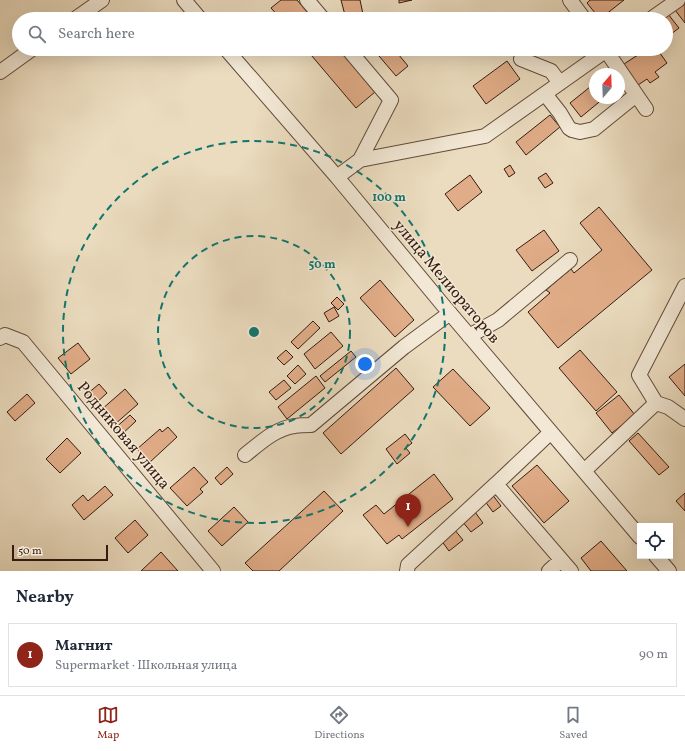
<!DOCTYPE html>
<meta charset="utf-8">
<style>
:root{--surface:#fff;--page:#f6f6f7;--text:#1f2937;--muted:#747a83;--line:#e0e1e3;--accent:#8f2418}
body{margin:0;font-family:Vollkorn,serif;background:var(--page);color:var(--text)}
.controls{position:absolute;right:12px;bottom:12px;display:grid;overflow:hidden;border-radius:0px;box-shadow:0 4px 16px #0002}
.controls button{width:36px;height:36px;display:grid;place-items:center;padding:0;border:0;border-bottom:1px solid var(--line);background:var(--surface);color:var(--text);font:20px sans-serif}
.compass{position:absolute;left:589px;top:68px;width:36px;height:36px;border-radius:50%;background:var(--surface);box-shadow:0 4px 16px #0002;rotate:19deg}
.scale{position:absolute;left:12px;bottom:10px;width:96px;box-sizing:border-box;padding-left:4px;border:2px solid #351b10;border-top:0;font-size:11px;line-height:14px;white-space:nowrap;color:#351b10;-webkit-text-stroke:3px #f2e8d5;paint-order:stroke}
.you{position:absolute;left:365px;top:364px;width:14px;height:14px;margin:-10px;border:3px solid #fff;border-radius:50%;background:#1a73e8;box-shadow:0 0 0 6px #1a73e833}
.badge{display:grid;place-items:center;width:26px;height:26px;border-radius:50%;background:var(--accent);color:#fff;font-size:13px;font-weight:700}
.pin{position:absolute;translate:-50% -33px;filter:drop-shadow(0 1px 2px #0008)}
.pin::after{content:'';position:absolute;top:21px;width:14px;height:12px;background:inherit;clip-path:polygon(0 0,100% 0,50% 100%)}
.list{margin:0;padding:0;list-style:none}
h2{display:flex;justify-content:space-between;align-items:center;height:52px;margin:0;padding:0 16px;font-size:17px}
h2 small{font-size:13px;font-weight:400;color:var(--muted)}
.list li{display:grid;grid-template-columns:26px 1fr auto;gap:12px;align-items:center;box-sizing:border-box;height:64px;margin:0 8px 8px;padding:0 8px;border:1px solid var(--line);border-radius:0px}
.list b{display:block;font-size:15px;white-space:nowrap}
.list p{margin:0;font-size:13px;white-space:nowrap;color:var(--muted)}
.list em{font-size:13px;font-style:normal;color:var(--muted)}
.icon{flex:none;width:22px;height:22px;fill:none;stroke:currentColor;stroke-width:2;stroke-linecap:round;stroke-linejoin:round}
.map{position:relative;flex:none;width:685px;height:571px;overflow:hidden}
.search{position:absolute;background:var(--surface);box-shadow:0 4px 16px #0002;left:12px;right:12px;top:12px;height:44px;display:flex;align-items:center;gap:10px;box-sizing:border-box;padding:0 14px;border-radius:22px;color:var(--muted);font-size:15px}
.sheet{height:124px;background:var(--surface)}
nav{display:flex;justify-content:space-around;align-items:center;box-sizing:border-box;height:56px;border-top:1px solid var(--line);background:var(--surface);font-size:11px;color:var(--muted)}
nav a{display:grid;justify-items:center;gap:2px}
nav .on{color:var(--accent)}
.map>svg:first-child{display:block}
.building{fill:#e1ad88;stroke:#351b10}
.lines{fill:none;stroke-linecap:round;stroke-linejoin:round}
.minor-casing{stroke:#624b3c;stroke-width:16}
.minor{stroke:#f2e8d5;stroke-width:14}
.ring{fill:none;stroke:#0f766e;stroke-width:2;stroke-dasharray:7 5}
.labels{text-anchor:middle;dominant-baseline:central;stroke-width:3;stroke-linejoin:round;paint-order:stroke}
.street-label{font-size:16px;fill:#351b10;stroke:#f2e8d5}
.centre{fill:#0f766e;stroke:#f2e8d5;stroke-width:2}
.ring-label{font-size:12px;text-anchor:middle;font-weight:bold;fill:#0f766e;stroke:#f2e8d5;stroke-width:3;stroke-linejoin:round;paint-order:stroke}
</style>
<div class="map">
<svg width="685" height="571" viewBox="0 0 685 571">
<rect width="100%" height="100%" fill="#ebdcbf"/>
<filter id="stains"><feTurbulence type="fractalNoise" baseFrequency=".005" numOctaves="4"/><feColorMatrix values="0 0 0 0 .2 0 0 0 0 .09 0 0 0 0 .02 0 0 0 .5 -.17"/></filter>
<radialGradient id="worn" r=".72"><stop offset=".6" stop-color="#630" stop-opacity="0"/><stop offset="1" stop-color="#630" stop-opacity=".3"/></radialGradient>
<path class="building" d="M281 0H297L313 19H281L271 8Z
M341 0H360L363 14 346 19Z
M399 0H412L399 3Z
M590 0H624L600 19 587 3Z
M683 3 685 5V23L675 10Z
M119 13 123 19H111Z
M368 14 372 19H362Z
M668 14 679 28 667 37 666 19H662Z
M306 49H339L375 92 356 108Z
M373 49H394L408 66 396 76Z
M647 49H657L667 63 655 72 659 77 650 83 647 79 638 85 624 64Z
M507 61 520 79 486 104 473 86Z
M595 83V98H604L581 117 570 103Z
M550 115 560 127 526 155 516 142Z
M510 165 515 173 509 177 504 169Z
M546 173 553 183 545 188 538 178Z
M470 175 482 192 458 211 445 194Z
M599 207 652 270 558 348 528 312 550 293 546 290 571 269 574 273 602 250 580 223Z
M544 230 559 251 532 271 516 250Z
M380 280 414 320 395 337 360 298Z
M337 297 344 304 338 310 331 303Z
M334 307 339 316 329 322 324 313Z
M313 321 320 328 298 349 291 342Z
M331 332 343 346 315 369 304 354Z
M78 343 90 359 71 374 58 358Z
M286 350 293 357 284 365 277 358Z
M580 350 617 392 596 411 559 368Z
M351 351 356 357 325 382 320 376Z
M685 364V396L669 377Z
M298 365 306 374 295 384 287 376Z
M396 368 414 389 341 454 323 433Z
M453 369 490 408 470 426 433 387Z
M316 376 325 388 287 419 278 407Z
M284 380 291 388 276 400 269 392Z
M99 384 107 393 95 404 86 395Z
M125 389 138 404 114 425 101 410Z
M27 394 35 403 15 421 7 412Z
M619 395 635 415 612 433 596 413Z
M130 415 136 421 120 436 114 429Z
M168 427 177 437 149 463 137 449 160 429 162 432Z
M638 433 669 467 659 475 629 441Z
M405 434 412 443 406 448 410 453 397 464 386 449Z
M67 438 81 453 60 473 46 459Z
M537 465 569 501 544 523 512 486Z
M194 467 208 482 200 489 203 492 187 506 170 488Z
M227 467 233 474 221 485 215 478Z
M434 474 453 499 402 539 399 535 387 544 363 515 376 505 384 514Z
M105 486 113 495 84 520 72 505 83 495 88 501Z
M324 491 343 511 279 571H253L245 563Z
M685 493V511L676 501Z
M492 494 501 506 493 512 484 500Z
M234 507 248 522 222 546 208 531Z
M475 512 483 523 471 532 462 521Z
M135 520 148 535 128 553 115 538Z
M454 529 463 540 449 551 441 540Z
M601 541 627 571H591L581 558Z
M161 552 178 571H141Z"/>
<g class="lines">
<defs>
<path id="minor" d="M184 0 200 19
M307 0 323 19
M570 0 584 19
M75 19 102 0
M651 19 678 0
M226 49 337 177 443 305 640 537
M348 49 391 100 360 160
M605 49 646 109
M521 59 551 71 560 83
M0 72 32 49
M545 94 560 113 569 128 572 130 580 132 594 129 636 95
M337 177 360 160 485 136 608 49
M469 336 498 320 570 260
M0 338 5 335 23 342 213 571
M656 403 668 407 685 419
M551 432 496 484 571 571
M245 455C260 443 276 428 295 426 300 425 306 425 311 425L404 347 450 313
M584 471 656 403 639 375 685 286
M656 556 669 571
M407 571 408 565 496 484
M549 571 561 560"/>
</defs>
<use href="#minor" class="minor-casing"/>
<use href="#minor" class="minor"/>
</g>
<g class="ring">
<circle cx="254" cy="332" r="96"/>
<circle cx="254" cy="332" r="191"/>
</g>
<g class="labels">
<g class="street-label">
<text transform="translate(446 282) rotate(50)">улица Мелиораторов</text>
<text transform="translate(123 436) rotate(50)">Родниковая улица</text>
</g>
</g>
<circle cx="254" cy="332" r="6" class="centre"/>
<g class="ring-label">
<text x="389" y="201">100 m</text>
<text x="322" y="268">50 m</text>
</g>
<rect width="100%" height="100%" filter="url(#stains)"/>
<rect width="100%" height="100%" fill="url(#worn)"/>
</svg>
<div class="controls">
<button><svg class="icon" aria-label="locate" viewBox="0 0 24 24"><circle cx="12" cy="12" r="6"/><path d="M12 2v4M12 18v4M2 12h4M18 12h4"/></svg></button>
</div>
<svg class="compass" viewBox="-18 -18 36 36"><path d="M0-13l5 13h-10z" fill="#e53935"/><path d="M0 13l5-13h-10z" fill="#747a83"/></svg>
<div class="scale">50 m</div>
<div class="you"></div>
<div class="pin badge" style="left:408px;top:527px">1</div>
<div class="search"><svg class="icon" aria-label="search" viewBox="0 0 24 24"><circle cx="10" cy="10" r="6"/><path d="M15 15l6 6"/></svg>Search here</div>
</div>
<section class="sheet">
<h2>Nearby<small></small></h2>
<ul class="list">
<li><span class="badge">1</span><div><b>Магнит</b><p>Supermarket · Школьная улица</p></div><em>90 m</em></li>
</ul>
</section>
<nav>
<a class="on"><svg class="icon" aria-label="map" viewBox="0 0 24 24"><path d="M3 6l6-2 6 2 6-2v14l-6 2-6-2-6 2zM9 4v14M15 6v14"/></svg>Map</a>
<a><svg class="icon" aria-label="directions" viewBox="0 0 24 24"><path d="M12 3l9 9-9 9-9-9zM9 14v-3h6M13 9l2 2-2 2"/></svg>Directions</a>
<a><svg class="icon" aria-label="saved" viewBox="0 0 24 24"><path d="M7 4h10v16l-5-4-5 4z"/></svg>Saved</a>
</nav>
